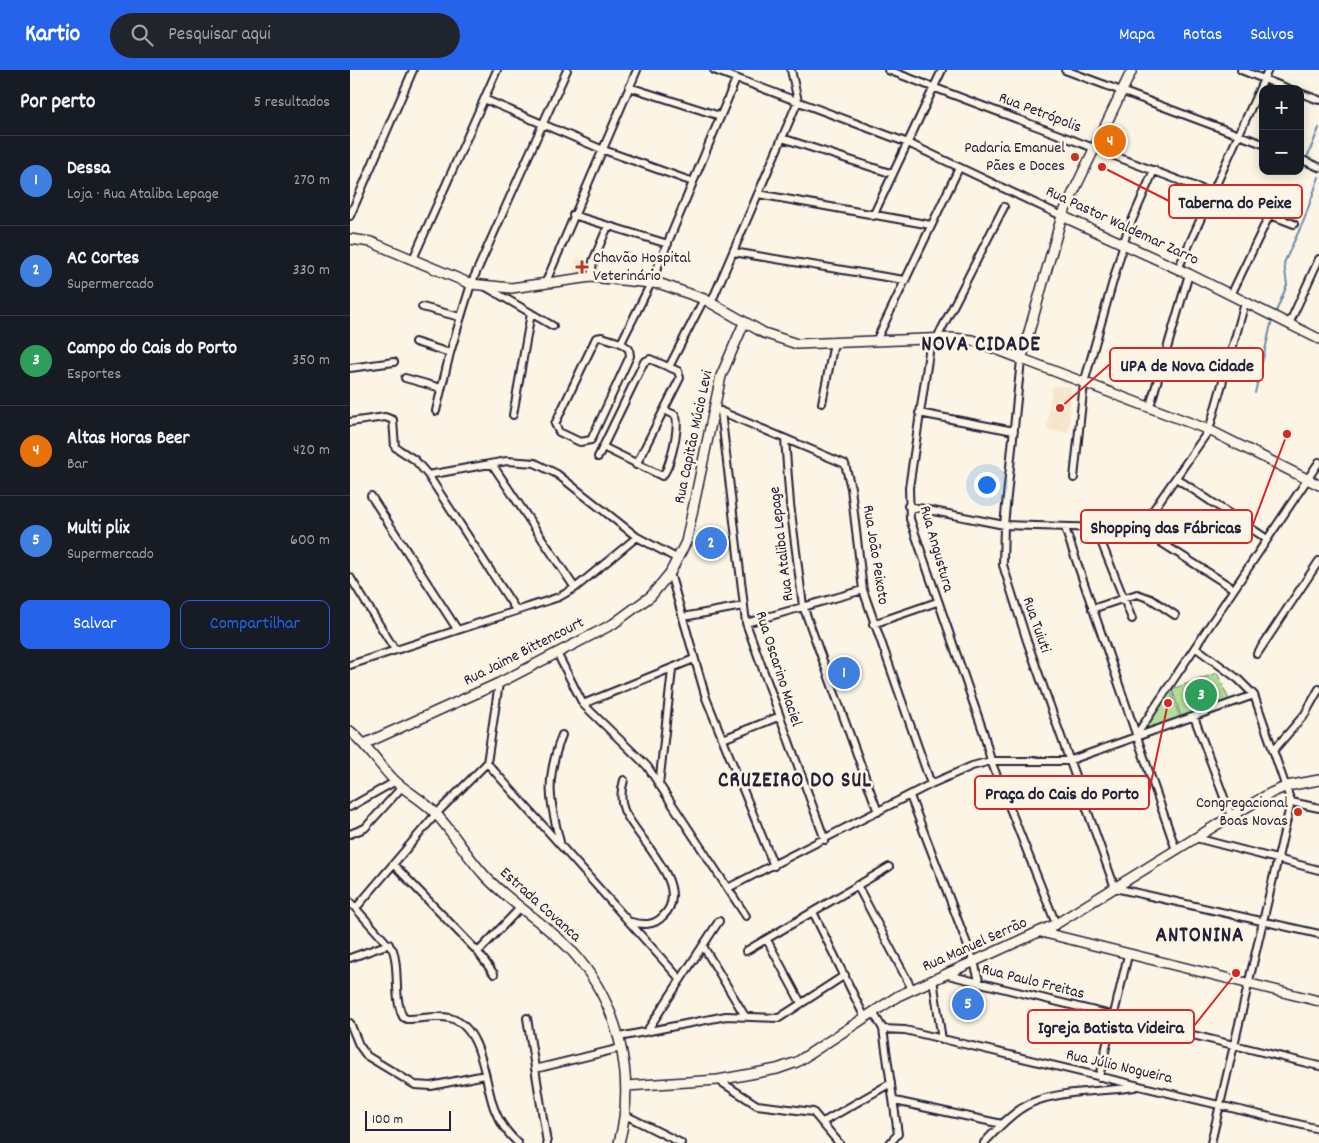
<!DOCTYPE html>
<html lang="pt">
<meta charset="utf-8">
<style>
:root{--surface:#171b24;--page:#20242c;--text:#f1f3f6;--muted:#9ea1a6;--line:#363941;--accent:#2563eb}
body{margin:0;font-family:Dekko,sans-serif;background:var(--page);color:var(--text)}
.controls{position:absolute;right:15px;top:15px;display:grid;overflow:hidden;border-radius:10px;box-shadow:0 2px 12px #0003}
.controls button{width:45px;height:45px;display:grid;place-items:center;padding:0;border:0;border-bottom:1px solid var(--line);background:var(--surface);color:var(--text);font:25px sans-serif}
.scale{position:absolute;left:15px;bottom:12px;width:86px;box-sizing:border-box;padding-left:5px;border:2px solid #22223b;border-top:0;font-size:14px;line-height:18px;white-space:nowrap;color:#22223b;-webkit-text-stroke:4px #fcf5e5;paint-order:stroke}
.you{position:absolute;left:636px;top:414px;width:18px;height:18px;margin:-12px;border:4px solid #fff;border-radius:50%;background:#1a73e8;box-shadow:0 0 0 8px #1a73e833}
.badge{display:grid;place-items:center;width:32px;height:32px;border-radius:50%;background:var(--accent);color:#fff;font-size:16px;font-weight:700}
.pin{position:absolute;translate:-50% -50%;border:2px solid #fff;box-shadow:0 1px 5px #0006}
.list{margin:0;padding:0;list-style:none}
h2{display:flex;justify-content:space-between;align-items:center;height:65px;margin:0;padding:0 20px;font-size:21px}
h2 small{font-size:16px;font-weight:400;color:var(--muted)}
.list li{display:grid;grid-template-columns:32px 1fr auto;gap:15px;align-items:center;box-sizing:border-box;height:90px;padding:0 20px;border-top:1px solid var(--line)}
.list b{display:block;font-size:19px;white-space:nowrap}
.list p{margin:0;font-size:16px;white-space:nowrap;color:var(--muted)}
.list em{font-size:16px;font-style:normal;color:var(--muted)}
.actions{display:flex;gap:10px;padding:15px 20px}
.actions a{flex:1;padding:11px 0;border:1px solid var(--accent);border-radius:10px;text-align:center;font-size:18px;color:var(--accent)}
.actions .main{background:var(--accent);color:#fff}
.icon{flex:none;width:28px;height:28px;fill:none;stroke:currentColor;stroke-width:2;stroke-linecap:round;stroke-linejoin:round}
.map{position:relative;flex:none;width:969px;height:1073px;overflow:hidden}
header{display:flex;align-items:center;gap:30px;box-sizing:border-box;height:70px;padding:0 25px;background:var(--accent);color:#fff}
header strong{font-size:24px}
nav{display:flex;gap:28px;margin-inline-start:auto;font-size:18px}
.search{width:350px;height:45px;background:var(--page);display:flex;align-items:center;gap:12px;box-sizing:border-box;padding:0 18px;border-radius:28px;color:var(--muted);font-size:19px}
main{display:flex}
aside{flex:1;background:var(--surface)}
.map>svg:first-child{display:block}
.built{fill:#f5e6cd}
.green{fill:#b5dd9a;stroke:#6c806a}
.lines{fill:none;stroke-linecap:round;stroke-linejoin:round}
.stream{stroke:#6c8daf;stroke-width:2}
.street-casing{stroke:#22223b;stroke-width:10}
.secondary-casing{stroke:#22223b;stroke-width:12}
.street{stroke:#fcf5e5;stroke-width:6}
.secondary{stroke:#fcf5e5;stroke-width:9}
.poi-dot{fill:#c8321e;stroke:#fcf5e5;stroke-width:2}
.labels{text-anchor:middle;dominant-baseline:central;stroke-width:5;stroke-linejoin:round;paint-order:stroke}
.street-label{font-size:16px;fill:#22223b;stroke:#fcf5e5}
.poi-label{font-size:16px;fill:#22223b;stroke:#fcf5e5;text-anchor:end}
.district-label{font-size:21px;font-weight:bold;letter-spacing:1px;fill:#22223b;stroke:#fcf5e5}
.leader{fill:none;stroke:#d62828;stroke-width:2}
.callout-dot{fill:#d62828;stroke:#fcf5e5;stroke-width:2}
.callout{fill:#fcf5e5;stroke:#d62828;stroke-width:2}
.callout-label{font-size:18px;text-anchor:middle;font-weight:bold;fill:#22223b}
</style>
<header>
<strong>Kartio</strong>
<div class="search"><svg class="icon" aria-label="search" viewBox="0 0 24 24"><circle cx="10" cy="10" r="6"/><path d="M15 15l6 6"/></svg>Pesquisar aqui</div>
<nav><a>Mapa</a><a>Rotas</a><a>Salvos</a></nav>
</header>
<main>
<aside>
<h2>Por perto<small>5 resultados</small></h2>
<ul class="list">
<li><span class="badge" style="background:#3f7fe0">1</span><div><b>Dessa</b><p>Loja · Rua Ataliba Lepage</p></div><em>270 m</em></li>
<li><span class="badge" style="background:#3f7fe0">2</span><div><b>AC Cortes</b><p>Supermercado</p></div><em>330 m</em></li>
<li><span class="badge" style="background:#2e9e5b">3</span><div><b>Campo do Cais do Porto</b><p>Esportes</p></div><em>350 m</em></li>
<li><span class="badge" style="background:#e8710a">4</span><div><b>Altas Horas Beer</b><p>Bar</p></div><em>420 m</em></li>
<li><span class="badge" style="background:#3f7fe0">5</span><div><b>Multi plix</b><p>Supermercado</p></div><em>600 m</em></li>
</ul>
<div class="actions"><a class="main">Salvar</a><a>Compartilhar</a></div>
</aside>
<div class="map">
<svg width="969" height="1073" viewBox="0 0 969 1073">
<rect width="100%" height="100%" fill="#fcf5e5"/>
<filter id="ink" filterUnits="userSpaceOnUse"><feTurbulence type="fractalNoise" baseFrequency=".02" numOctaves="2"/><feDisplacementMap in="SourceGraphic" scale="10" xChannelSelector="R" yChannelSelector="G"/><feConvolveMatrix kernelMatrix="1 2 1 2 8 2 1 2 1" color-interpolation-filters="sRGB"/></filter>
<g filter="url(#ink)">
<path class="built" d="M227 188 242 192 237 204 223 201Z
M702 316H721L719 363 697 360Z"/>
<path class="green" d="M867 603 880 632 832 649 822 619Z
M820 619 830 648 795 659Z"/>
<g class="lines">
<path class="stream" d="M969 58 954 95 969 102
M925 244 937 215 934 193 954 150 969 107
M905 323 922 250"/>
<defs>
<path id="street" d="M364 0 558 73 712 146
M538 0 944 154
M715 0 913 74
M891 0 939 19
M279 17 370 46
M950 23 969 30
M134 29 251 79 343 112
M432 68 543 104
M950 89 969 97
M408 124 581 155
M223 145 318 174
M0 146 63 0
M523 146 592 0
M383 182 554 210
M63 189 147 0
M828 199 918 0
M241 207 243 191 258 156
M195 214 287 0
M136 217 203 256
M881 225 920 144
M361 233 448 31 441 0
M72 237 110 247
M939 254 969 189
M252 267 271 273 279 279 280 286 241 370 230 372 209 362 205 354 246 268Z
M587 268 654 137
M581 269 559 418 560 449 634 664 641 691 706 854
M526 271 609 98
M65 272 100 283
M271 273 301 213 386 9
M671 290 654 455 653 495 677 571 765 818 969 864
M319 297 354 229
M0 298 44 292
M55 308 91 318
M472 333 484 273
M800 336 839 204
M363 338 495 394 501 418 513 520 581 714
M86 341 100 283 121 214 217 0
M371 341 396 553 475 770
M569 343 664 361
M163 345 181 243
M0 352 35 347 43 350 45 377 65 390 78 405 166 540
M435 369 440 434 453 536 528 742
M253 377 312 406C320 399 331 353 325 345L314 340
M248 387 294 292 300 289 328 301 330 308 286 395
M142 394 225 518
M78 405 157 391 185 393 207 404 287 467 328 489
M724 408 734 313 777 162 804 100
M826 408 917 469
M21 426 107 559
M558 436 654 455 790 459 884 519
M715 458 826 780
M746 459 782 549
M790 459 859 360 895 233
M320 503 356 628 424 796
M0 507 45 580
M742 539 787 524 801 529 825 545
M333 547 393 536
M396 553 513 520
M523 554 587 532
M845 577 888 609 904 625 941 732 861 1073
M207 583 233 634 297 696 396 846
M907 584 969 491
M0 595 209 527 225 518 287 467
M233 634 344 589
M844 647 881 746
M785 667 969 392
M373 669 428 647
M923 681 955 644 969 619
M137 693 330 909
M274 710C271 720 270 730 274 740 286 768 344 817 313 846 304 856 293 855 281 852
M309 715 322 600
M560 726 624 892 630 914
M941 732 969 738
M0 737 46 711
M0 764 15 758 52 717
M846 768 969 800
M211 776C199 730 195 710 212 665
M44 795 128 882 144 904
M507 815 562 919
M378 818 581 714 622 696 641 691H718L904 625
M0 832 43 880C50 901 43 927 53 947L57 949C71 949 86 945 100 948 133 957 134 1011 144 1038 149 1052 157 1063 168 1073
M6 838 86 744 137 693 149 613
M463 842 515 948
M417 870 451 933
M353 876 395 946
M396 881 539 797
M128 882 169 839
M0 888 39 874
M594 904 969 996
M583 909 592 970
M523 942 533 959 548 1064 540 1073
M177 948 197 1073
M0 953 9 975 17 986 65 1015 81 1016 135 1005
M533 959 555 960 969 1059
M297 961 369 851
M269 967 376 946 429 948 495 905
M185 999 271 978
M749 1007 778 885
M368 1010 407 1035 463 1042 489 1073
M545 1031 652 1054
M275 1045 331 1073
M473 1052 541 1013
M634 1073C648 1058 662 1042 681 1033 712 1020 751 1022 785 1017"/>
<path id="secondary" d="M712 146 839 204 969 269
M0 169 21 172 121 214 161 218 241 207 311 214 354 229 414 263 447 274 601 268 622 270 859 360 969 415
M671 290 712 146 782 0
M0 661C17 675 28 693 43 709 56 722 74 730 87 745 105 765 118 788 136 807 162 834 194 853 220 879 268 931 287 1005 269 1073
M14 674 149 613 263 554 301 526 320 503 336 472 371 306 394 253
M691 862 969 931
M276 1016 368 1010 427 999 447 992 548 926 706 854 881 746 921 723 937 716 969 710"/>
</defs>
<use href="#street" class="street-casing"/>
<use href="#secondary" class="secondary-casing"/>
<use href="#street" class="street"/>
<use href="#secondary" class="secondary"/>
</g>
</g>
<g class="poi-dot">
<circle cx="725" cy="87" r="5"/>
<path d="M229.5 189.5h5v5h5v5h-5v5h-5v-5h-5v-5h5z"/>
<circle cx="948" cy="742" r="5"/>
</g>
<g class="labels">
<g class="street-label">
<text transform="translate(690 43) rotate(21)">Rua Petrópolis</text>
<text transform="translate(772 156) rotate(25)">Rua Pastor Waldemar Zarro</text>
<text transform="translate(344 367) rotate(-78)">Rua Capitão Múcio Levi</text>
<text transform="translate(432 474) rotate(-97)">Rua Ataliba Lepage</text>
<text transform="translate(586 479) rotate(74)">Rua Angustura</text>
<text transform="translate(525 485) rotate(81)">Rua João Peixoto</text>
<text transform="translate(686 555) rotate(71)">Rua Tuiuti</text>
<text transform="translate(174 582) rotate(-27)">Rua Jaime Bittencourt</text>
<text transform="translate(428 599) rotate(72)">Rua Oscarino Maciel</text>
<text transform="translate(190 835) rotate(42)">Estrada Covanca</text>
<text transform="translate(625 875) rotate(-24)">Rua Manuel Serrão</text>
<text transform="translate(683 912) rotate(14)">Rua Paulo Freitas</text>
<text transform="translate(769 997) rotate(13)">Rua Júlio Nogueira</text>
</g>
<g class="poi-label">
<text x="715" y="78">Padaria Emanuel<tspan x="715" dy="18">Pães e Doces</tspan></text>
<text x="243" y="188" text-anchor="start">Chavão Hospital<tspan x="243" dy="18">Veterinário</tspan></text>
<text x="938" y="733">Congregacional<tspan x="938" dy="18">Boas Novas</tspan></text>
</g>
<g class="district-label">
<text x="631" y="276">NOVA CIDADE</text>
<text x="445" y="712">CRUZEIRO DO SUL</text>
<text x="850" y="867">ANTONINA</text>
</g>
</g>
<path class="leader" d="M752 97L819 131M710 338L760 294M937 364L902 457M818 633L799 722M886 903L844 956"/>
<g class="callout-dot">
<circle cx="752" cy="97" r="5"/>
<circle cx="710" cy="338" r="5"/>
<circle cx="937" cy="364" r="5"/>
<circle cx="818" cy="633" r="5"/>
<circle cx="886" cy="903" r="5"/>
</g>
<g class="callout">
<rect x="819" y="115" width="133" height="33" rx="5"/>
<rect x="760" y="278" width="153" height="33" rx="5"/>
<rect x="731" y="440" width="171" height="33" rx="5"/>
<rect x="625" y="706" width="174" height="33" rx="5"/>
<rect x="678" y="940" width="166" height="33" rx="5"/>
</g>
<g class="callout-label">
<text x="885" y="138">Taberna do Peixe</text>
<text x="837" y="301">UPA de Nova Cidade</text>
<text x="816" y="463">Shopping das Fábricas</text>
<text x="712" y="729">Praça do Cais do Porto</text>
<text x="761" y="963">Igreja Batista Videira</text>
</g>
</svg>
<div class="controls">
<button>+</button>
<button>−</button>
</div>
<div class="scale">100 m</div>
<div class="you"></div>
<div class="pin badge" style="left:494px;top:603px;background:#3f7fe0">1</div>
<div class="pin badge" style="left:361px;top:473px;background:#3f7fe0">2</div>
<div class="pin badge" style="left:851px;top:625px;background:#2e9e5b">3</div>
<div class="pin badge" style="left:760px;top:71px;background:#e8710a">4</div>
<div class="pin badge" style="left:618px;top:934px;background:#3f7fe0">5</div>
</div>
</main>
